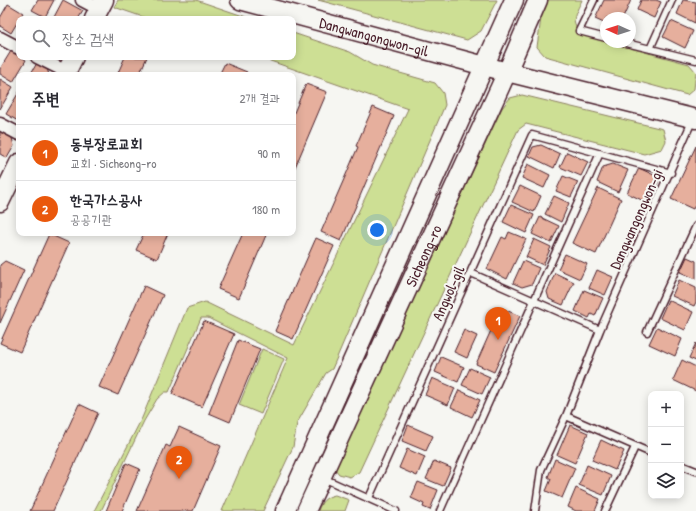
<!DOCTYPE html>
<html lang="ko">
<meta charset="utf-8">
<style>
:root{--surface:#fff;--page:#f7f7f7;--text:#2b2b33;--muted:#7c7c81;--line:#e1e1e2;--accent:#ea580c}
body{margin:0;font-family:"Patrick Hand","Poor Story",sans-serif;background:var(--page);color:var(--text)}
.controls{position:absolute;right:12px;bottom:12px;display:grid;overflow:hidden;border-radius:8px;box-shadow:0 2px 10px #0003}
.controls button{width:36px;height:36px;display:grid;place-items:center;padding:0;border:0;border-bottom:1px solid var(--line);background:var(--surface);color:var(--text);font:20px sans-serif}
.compass{position:absolute;left:600px;top:12px;width:36px;height:36px;border-radius:50%;background:var(--surface);box-shadow:0 2px 10px #0003;rotate:273deg}
.you{position:absolute;left:377px;top:230px;width:14px;height:14px;margin:-10px;border:3px solid #fff;border-radius:50%;background:#1a73e8;box-shadow:0 0 0 6px #1a73e833}
.badge{display:grid;place-items:center;width:26px;height:26px;border-radius:50%;background:var(--accent);color:#fff;font-size:13px;font-weight:700}
.pin{position:absolute;translate:-50% -33px;filter:drop-shadow(0 1px 2px #0008)}
.pin::after{content:'';position:absolute;top:21px;width:14px;height:12px;background:inherit;clip-path:polygon(0 0,100% 0,50% 100%)}
.list{margin:0;padding:0;list-style:none}
h2{display:flex;justify-content:space-between;align-items:center;height:52px;margin:0;padding:0 16px;font-size:17px}
h2 small{font-size:13px;font-weight:400;color:var(--muted)}
.list li{display:grid;grid-template-columns:26px 1fr auto;gap:12px;align-items:center;box-sizing:border-box;height:56px;padding:0 16px;border-top:1px solid var(--line)}
.list b{display:block;font-size:15px;white-space:nowrap}
.list p{margin:0;font-size:13px;white-space:nowrap;color:var(--muted)}
.list em{font-size:13px;font-style:normal;color:var(--muted)}
.icon{flex:none;width:22px;height:22px;fill:none;stroke:currentColor;stroke-width:2;stroke-linecap:round;stroke-linejoin:round}
.map{position:relative;flex:none;width:696px;height:511px;overflow:hidden}
.search{position:absolute;background:var(--surface);box-shadow:0 2px 10px #0003;left:16px;top:16px;width:280px;height:44px;display:flex;align-items:center;gap:10px;box-sizing:border-box;padding:0 14px;border-radius:8px;color:var(--muted);font-size:15px}
.panel{position:absolute;background:var(--surface);box-shadow:0 2px 10px #0003;left:16px;top:72px;width:280px;height:164px;border-radius:8px}
.map>svg:first-child{display:block}
.green{fill:#cddf94;stroke:#8c7f60}
.building{fill:#e6af9d;stroke:#4a1f2b}
.lines{fill:none;stroke-linecap:round;stroke-linejoin:round}
.lane-casing{stroke:#4a1f2b;stroke-width:9}
.street-casing{stroke:#4a1f2b;stroke-width:15}
.secondary-casing{stroke:#4a1f2b;stroke-width:21}
.lane{stroke:#f6f6f2;stroke-width:6}
.street{stroke:#f6f6f2;stroke-width:12}
.secondary{stroke:#f6f6f2;stroke-width:18}
.labels{text-anchor:middle;dominant-baseline:central;stroke-width:4;stroke-linejoin:round;paint-order:stroke}
.street-label{font-size:15px;fill:#4a1f2b;stroke:#f6f6f2}
</style>
<div class="map">
<svg width="696" height="511" viewBox="0 0 696 511">
<rect width="100%" height="100%" fill="#f6f6f2"/>
<filter id="ink" filterUnits="userSpaceOnUse"><feTurbulence type="fractalNoise" baseFrequency=".025" numOctaves="2"/><feDisplacementMap in="SourceGraphic" scale="8" xChannelSelector="R" yChannelSelector="G"/><feConvolveMatrix kernelMatrix="1 2 1 2 8 2 1 2 1" color-interpolation-filters="sRGB"/></filter>
<g filter="url(#ink)">
<path class="green" d="M118 0H196L252 19H149L114 7Z
M318 0H497L481 31 467 40Z
M547 0H582C575 15 569 22 582 35L689 64 696 72 694 89 687 95 545 56 537 47 542 11Z
M293 33 350 52 372 65 435 83 443 93 445 105 332 369 326 373 297 423 293 447 263 511H222L288 358 208 318H201L169 392H165L157 399 144 421 101 511H94L142 418 187 308 205 302 294 345 408 109 259 57H293Z
M522 95 663 129 666 141 662 149 644 154 526 124 518 130 359 472 350 477 339 474 335 469 502 108 510 98Z
M262 349 284 359 261 414 239 405Z
M335 495 349 500 345 511H318C321 502 325 497 335 495Z"/>
<path class="building" d="M38 0H54L45 17 32 10Z
M63 0 83 11 78 19H53Z
M604 0H631L623 18H606V24L595 19Z
M641 0H656L661 2 654 18 637 10Z
M683 0 696 2 695 23 677 14Z
M8 4 23 13 11 33 0 26V18Z
M671 21 693 31 685 48 663 37Z
M11 51 26 60 13 82 0 74V69Z
M125 57H147L139 75H117Z
M37 63 47 68 49 75H30Z
M225 63 247 72 246 75H219Z
M0 79 13 87 0 109Z
M306 84 327 92 293 172V115Z
M19 92V120L18 121 6 114Z
M373 107 394 116 341 241 321 232 358 147 356 146Z
M0 131 12 138 14 146 7 158 0 154Z
M541 145 560 154 554 168 529 156 533 147Z
M696 146V203L693 209 671 199Z
M567 152 588 162 581 176 560 167Z
M528 164 550 175 544 188 522 178Z
M613 164 628 170 618 192 597 182 603 167Z
M639 168 656 176 658 182 648 203 627 193Z
M563 176 578 182 571 197 556 191Z
M520 186 541 196 534 212 512 202Z
M598 188 621 199 596 254 572 243Z
M554 196 569 203 561 222 545 214Z
M511 205 534 215 526 233 503 222Z
M540 217 559 226 551 243 532 234Z
M509 232 526 239 507 279 487 269 502 237 506 239Z
M144 233H168L157 259 136 250Z
M243 233H267L239 298 218 289Z
M49 234 69 243 20 352 0 343Z
M316 238 334 246 293 339 275 331Z
M534 239 551 247 543 265 526 257Z
M565 254 587 264 580 279 558 269Z
M687 257 696 261V279L680 272Z
M5 261 24 270 0 323V265Z
M523 261 539 268 532 284 522 287 513 283Z
M597 270 613 277 605 295 589 288Z
M555 273 574 282 563 305 549 299 547 292Z
M679 280 696 288V302L694 306 672 296Z
M144 286 163 295 118 395 99 387Z
M584 290 603 298 595 316 591 314 589 318 575 311Z
M668 300 693 312 685 330 660 318Z
M501 308 520 316 494 372 476 364Z
M204 321 234 334 202 407 172 394Z
M657 327 682 339 675 356 649 344Z
M464 330 477 336 467 358 454 352Z
M238 340 260 349 230 422 209 413Z
M696 343V361L689 358Z
M441 357 464 367 458 382 435 372Z
M682 360 696 367V391L673 380Z
M470 368 490 377 482 394 462 385Z
M432 378 455 388 448 405 425 395Z
M459 390 480 400 472 417 451 407Z
M79 404 98 413 53 511H30Z
M408 425 433 436 426 451 402 441Z
M570 425 588 433 575 463 557 455Z
M179 427 221 446 193 511H137L166 445 170 447Z
M601 440 624 451 615 470 592 460Z
M407 449 425 457 417 476 399 468Z
M555 459 575 468 562 498 546 491 551 479 548 477Z
M434 461 451 468 443 486 426 479Z
M126 463 140 469 122 511H106Z
M587 465 611 476 603 495 579 485Z
M418 482 438 490 430 510 423 507 424 504 411 498Z
M576 488 600 499 595 511H576L568 507Z"/>
<g class="lines">
<defs>
<path id="lane" d="M594 0 579 31 606 38
M622 42 696 60
M650 49 672 0
M471 273 600 330
M647 332 696 226
M566 416 651 453
M681 465 696 471
M323 478 396 511
M369 498 532 135 671 173
M440 511 600 153
M535 511 541 470 566 416 600 330 693 119
M605 511 635 447"/>
<path id="street" d="M82 0 99 9
M0 38 19 48
M37 57 67 72
M0 124 19 134"/>
<g id="secondary">
<path id="s1" d="M240 0 507 72 696 119"/>
<path d="M94 19 104 0"/>
<path d="M65 75 74 57"/>
<path d="M0 202 19 163"/>
<path d="M285 511 514 0"/>
<path id="s2" d="M306 511 507 72 538 0"/>
</g>
</defs>
<use href="#lane" class="lane-casing"/>
<use href="#street" class="street-casing"/>
<use href="#secondary" class="secondary-casing"/>
<use href="#lane" class="lane"/>
<use href="#street" class="street"/>
<use href="#secondary" class="secondary"/>
</g>
</g>
<g class="labels">
<g class="street-label">
<text stroke="none"><textPath href="#s1" startOffset="139">Dangwangongwon-gil</textPath></text>
<text transform="translate(636 219) rotate(-66)">Dangwangongwon-gi</text>
<text stroke="none"><textPath href="#s2" startOffset="281">Sicheong-ro</textPath></text>
<text transform="translate(448 293) rotate(-66)">Angwol-gil</text>
</g>
</g>
</svg>
<div class="controls">
<button>+</button>
<button>−</button>
<button><svg class="icon" aria-label="layers" viewBox="0 0 24 24"><path d="M12 4l9 5-9 5-9-5zM3 14l9 5 9-5"/></svg></button>
</div>
<svg class="compass" viewBox="-18 -18 36 36"><path d="M0-13l5 13h-10z" fill="#e53935"/><path d="M0 13l5-13h-10z" fill="#7c7c81"/></svg>
<div class="you"></div>
<div class="pin badge" style="left:498px;top:340px">1</div>
<div class="pin badge" style="left:179px;top:479px">2</div>
<div class="search"><svg class="icon" aria-label="search" viewBox="0 0 24 24"><circle cx="10" cy="10" r="6"/><path d="M15 15l6 6"/></svg>장소 검색</div>
<section class="panel">
<h2>주변<small>2개 결과</small></h2>
<ul class="list">
<li><span class="badge">1</span><div><b>동부장로교회</b><p>교회 · Sicheong-ro</p></div><em>90 m</em></li>
<li><span class="badge">2</span><div><b>한국가스공사</b><p>공공기관</p></div><em>180 m</em></li>
</ul>
</section>
</div>
